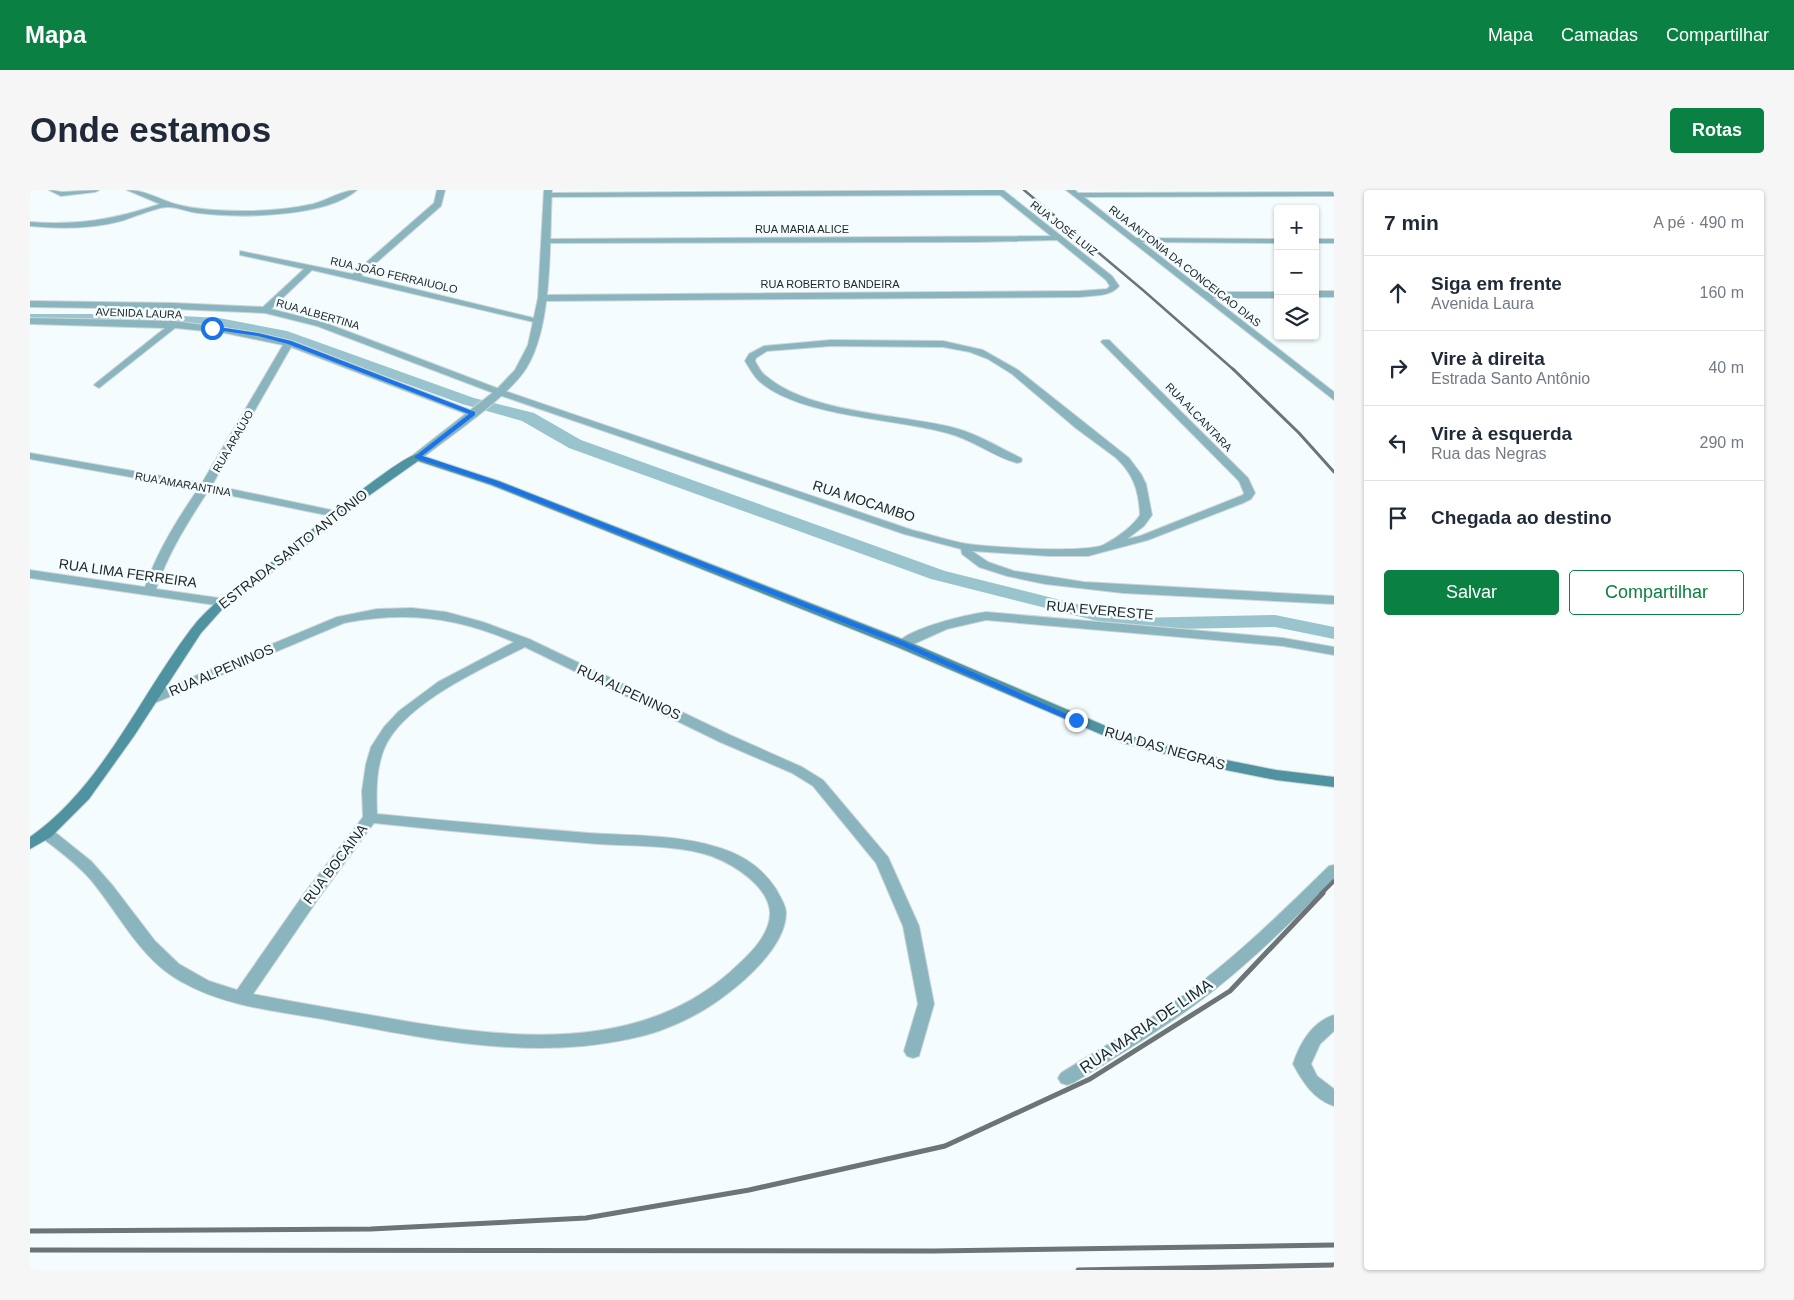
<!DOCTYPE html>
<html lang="pt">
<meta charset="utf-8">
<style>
:root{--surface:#fff;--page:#f6f6f7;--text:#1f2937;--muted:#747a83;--line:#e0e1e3;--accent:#0b8043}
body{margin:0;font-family:Helvetica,sans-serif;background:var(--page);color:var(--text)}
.controls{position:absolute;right:15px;top:15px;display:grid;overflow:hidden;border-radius:5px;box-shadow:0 1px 4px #0004}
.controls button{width:45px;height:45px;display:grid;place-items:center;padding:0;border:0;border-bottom:1px solid var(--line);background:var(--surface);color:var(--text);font:25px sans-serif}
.stop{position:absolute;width:15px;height:15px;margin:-11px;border:4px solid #1a73e8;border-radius:50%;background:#fff}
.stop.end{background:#1a73e8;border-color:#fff;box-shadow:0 1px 5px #0008}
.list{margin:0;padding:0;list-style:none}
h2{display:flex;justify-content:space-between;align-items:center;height:65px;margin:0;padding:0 20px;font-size:21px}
h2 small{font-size:16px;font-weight:400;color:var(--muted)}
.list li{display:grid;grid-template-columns:32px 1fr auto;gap:15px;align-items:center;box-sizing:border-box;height:75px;padding:0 20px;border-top:1px solid var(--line)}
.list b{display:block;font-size:19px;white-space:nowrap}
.list p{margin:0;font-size:16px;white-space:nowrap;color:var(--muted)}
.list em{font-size:16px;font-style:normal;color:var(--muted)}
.actions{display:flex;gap:10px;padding:15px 20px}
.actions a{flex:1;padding:11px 0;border:1px solid var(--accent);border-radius:5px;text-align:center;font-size:18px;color:var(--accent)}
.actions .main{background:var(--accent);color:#fff}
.icon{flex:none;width:28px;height:28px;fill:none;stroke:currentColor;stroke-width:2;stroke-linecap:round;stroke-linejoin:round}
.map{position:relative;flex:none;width:1304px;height:1080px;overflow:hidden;border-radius:5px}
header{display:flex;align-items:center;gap:30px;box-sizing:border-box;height:70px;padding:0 25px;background:var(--accent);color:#fff}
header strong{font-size:24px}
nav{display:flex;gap:28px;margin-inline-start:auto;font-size:18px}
.intro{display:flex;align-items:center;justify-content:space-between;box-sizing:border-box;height:120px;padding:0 30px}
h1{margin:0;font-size:35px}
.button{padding:12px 22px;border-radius:5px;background:var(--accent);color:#fff;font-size:18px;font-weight:700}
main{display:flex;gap:30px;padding:0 30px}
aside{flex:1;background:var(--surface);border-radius:5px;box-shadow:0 1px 4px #0004}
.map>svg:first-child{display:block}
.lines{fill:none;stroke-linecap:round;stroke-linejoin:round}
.canal{fill:#9ac4cd;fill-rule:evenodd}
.minor-casing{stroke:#ced6d8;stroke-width:2}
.tertiary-casing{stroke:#ced6d8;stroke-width:2}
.secondary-casing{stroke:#ced6d8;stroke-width:2}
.minor{fill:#8ab5be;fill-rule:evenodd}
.tertiary{fill:#8ab5be;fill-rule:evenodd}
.secondary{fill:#4f93a1;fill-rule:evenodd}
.rail-far3{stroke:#6c7476;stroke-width:2.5}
.rail-far2{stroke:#6c7476;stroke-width:3}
.rail-far1{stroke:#6c7476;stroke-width:4}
.rail{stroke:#6c7476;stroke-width:5}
.route{fill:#1a73e8}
.labels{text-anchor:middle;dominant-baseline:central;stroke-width:5;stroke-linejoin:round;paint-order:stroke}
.far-street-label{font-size:11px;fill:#202829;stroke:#f4fcfe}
.street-label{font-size:14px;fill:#202829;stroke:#f4fcfe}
.near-street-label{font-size:16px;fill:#202829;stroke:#f4fcfe}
</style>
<header>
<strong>Mapa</strong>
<nav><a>Mapa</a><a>Camadas</a><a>Compartilhar</a></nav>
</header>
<div class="intro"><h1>Onde estamos</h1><a class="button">Rotas</a></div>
<main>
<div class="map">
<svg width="1304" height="1080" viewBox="0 0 1304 1080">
<rect width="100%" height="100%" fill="#f4fcfe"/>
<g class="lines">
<path class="canal" d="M0 124H115L189 128 257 141 444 208 504 223 551 250 915 381 1102 428 1245 425 1304 437V449L1245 437 1102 440 1095 438 901 389 539 258 492 231 432 214 253 149 189 136 115 132H0Z"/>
<defs>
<path id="minor" d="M19 0 32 2 69 0 65 2 31 6Z
M97 0C114 0 129 9 145 14 167 20 191 21 214 21 237 21 261 19 283 14 298 10 312 0 327 0 295 28 208 28 168 23 158 22 148 17 138 17 130 16 101 28 91 31 61 39 31 39 0 36V32C46 36 86 29 130 14Z
M407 0H415L411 16 331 86 512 130V134L282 80 241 119 293 132 472 200 882 340C900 344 919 351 938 354 960 357 1059 364 1075 354 1087 348 1103 336 1110 325 1109 300 1103 283 1085 267L1047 239 982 184 958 169 940 162 913 157 801 156 737 161 726 168 725 171C728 176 731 183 736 186 779 223 867 224 921 237 946 243 968 257 991 268L992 270 991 272 987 273C964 267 942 249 917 243 865 228 768 227 728 190 723 185 719 177 715 171L719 164 734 156 801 150 913 151 953 160 988 180 1099 268 1111 284 1116 294 1122 325 1114 336 1097 349 1110 346 1213 305 1214 303 1209 291 1071 152 1073 150H1079L1218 288 1225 303 1221 309 1213 313 1118 350 1058 366H1019L942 361 958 372 984 381 1054 392 1304 406V414L1093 403 1015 394 977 386 949 377 932 364 931 359 874 344 466 204 287 136 235 123 144 119 0 117V111L144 113 233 117 274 79 210 65V61L323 84 404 13Z
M973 0 1082 86 1089 96C1080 107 1064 105 1050 107L512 111 508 108 512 105 1050 101 1077 99 1080 96 1076 90 1027 50 948 52 516 53 512 51 516 49 1021 46 970 5 518 7 514 5 518 3Z
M1036 0H1045L1048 3 1304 2V6L1054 7 1106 48 1248 49V53L1112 52 1176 102H1248V108H1183L1304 202V210Z
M1285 49H1304V53H1285Z
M1285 101H1304V107H1285Z
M0 128 145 131 227 143 262 151 448 223 443 226 439 225 261 157 182 295 306 321 312 324 310 326 306 327 178 301C158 332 138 363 126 399L196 409 198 412 196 415 192 416 0 388V380L115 397C127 362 147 330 168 299L0 269V263L172 293 253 155 195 143 145 138 69 198 64 195 66 193 135 138 0 134Z
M382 418 416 422 453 432 499 449 700 545 772 577 793 590 858 667 889 736 904 814 889 866 883 868 877 866 874 861 888 814 873 736 846 673 783 596 762 583 690 552 495 457C453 478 372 514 354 559 346 579 346 602 347 624 417 631 487 637 558 643 605 646 657 644 701 662 720 670 735 682 746 699 750 707 756 715 756 723 756 763 693 811 661 827 642 837 620 845 599 849 496 871 393 848 292 829 245 821 194 816 152 792 111 770 90 725 61 690 46 673 28 660 11 647L9 643 11 639H21L61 671 83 696 125 751 149 774 179 791 207 800 276 701 333 627 332 601 336 574 341 557 354 537 369 521 408 492 484 452C425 427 377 421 314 433L127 512 122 513 115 509 117 506 307 427 347 419ZM344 633C418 641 493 648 568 654 602 656 650 655 681 666 703 674 739 696 740 723 740 747 716 768 699 783 602 868 463 847 346 826 305 819 264 812 223 804L288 709Z
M956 422 1253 448 1304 457V465L1253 456 956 430 917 439 877 457 872 458 866 454C879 438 935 425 956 422Z
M1304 675V689C1253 740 1203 790 1143 830 1111 852 1077 872 1043 893L1037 895 1031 893 1028 888 1031 883C1064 862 1099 843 1131 821 1193 780 1246 728 1299 676Z
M1304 825V841L1290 854 1281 874 1287 886 1304 899V916C1283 909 1273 892 1263 874 1270 853 1282 832 1304 825Z"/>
<path id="tertiary" d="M514 0H522C519 51 524 141 493 183 470 213 421 245 391 269H383L382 267 383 265 466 200 485 180 498 155 508 108Z"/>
<path id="secondary" d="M387 264 469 291 877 451 1099 546 1196 570 1246 580 1304 587V597L1246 590 1196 580 1089 552 867 457 461 295 388 271 310 326 263 367 196 415 171 443 104 546 59 609 21 647 0 659V647C71 598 110 506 161 439 186 406 222 388 254 363 275 347 293 328 315 312 330 302 373 267 387 264Z"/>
</defs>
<use href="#minor" class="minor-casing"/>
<use href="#tertiary" class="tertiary-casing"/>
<use href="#secondary" class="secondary-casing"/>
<use href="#minor" class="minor"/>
<use href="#tertiary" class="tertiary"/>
<use href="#secondary" class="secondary"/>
<path class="rail-far3" d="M994 0 1114 101 1204 180"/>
<path class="rail-far2" d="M1203 179 1269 243 1304 282"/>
<path class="rail-far1" d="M1291 704 1304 691"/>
<path class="rail" d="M0 1041 341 1039 556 1028 719 1000 915 956 1060 889 1200 801 1293 703
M0 1060 904 1061 1304 1055
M1048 1080 1304 1075"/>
</g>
<path class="route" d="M182 136 228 143 261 151 445 222V225L392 266 467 291 875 452 1050 530 1043 532 870 455 462 294 385 268V266L439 224 258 154 228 146 180 139Z"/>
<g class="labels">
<g class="far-street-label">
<text transform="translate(1034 38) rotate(38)">RUA JOSÉ LUIZ</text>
<text x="772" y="39">RUA MARIA ALICE</text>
<text transform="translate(1155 76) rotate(38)">RUA ANTONIA DA CONCEICAO DIAS</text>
<text transform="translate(364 85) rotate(13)">RUA JOÃO FERRAIUOLO</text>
<text x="800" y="94">RUA ROBERTO BANDEIRA</text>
<text transform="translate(109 123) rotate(2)">AVENIDA LAURA</text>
<text transform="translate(288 124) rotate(16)">RUA ALBERTINA</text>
<text transform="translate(1169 227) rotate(46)">RUA ALCANTARA</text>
<text transform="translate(203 251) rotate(-60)">RUA ARAÚJO</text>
<text transform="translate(153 294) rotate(10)">RUA AMARANTINA</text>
</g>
<g class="street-label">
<text transform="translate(834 311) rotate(18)">RUA MOCAMBO</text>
<text transform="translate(263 359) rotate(-38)">ESTRADA SANTO ANTÔNIO</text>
<text transform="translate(98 383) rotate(8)">RUA LIMA FERREIRA</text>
<text transform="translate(1070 420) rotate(5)">RUA EVERESTE</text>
<text transform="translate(191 480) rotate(-23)">RUA ALPENINOS</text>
<text transform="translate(599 502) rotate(25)">RUA ALPENINOS</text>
<text transform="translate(1135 558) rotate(16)">RUA DAS NEGRAS</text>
<text transform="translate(305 674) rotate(-53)">RUA BOCAINA</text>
</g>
<g class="near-street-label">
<text transform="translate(1116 836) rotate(-34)">RUA MARIA DE LIMA</text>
</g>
</g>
</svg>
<div class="controls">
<button>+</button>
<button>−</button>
<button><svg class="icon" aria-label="layers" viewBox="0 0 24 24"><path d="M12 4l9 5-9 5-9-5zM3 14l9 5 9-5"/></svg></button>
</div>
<div class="stop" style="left:182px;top:138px"></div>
<div class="stop end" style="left:1046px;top:530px"></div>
</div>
<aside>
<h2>7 min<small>A pé · 490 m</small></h2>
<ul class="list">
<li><svg class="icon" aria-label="ahead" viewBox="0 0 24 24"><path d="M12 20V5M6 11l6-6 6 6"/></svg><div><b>Siga em frente</b><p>Avenida Laura</p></div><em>160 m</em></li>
<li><svg class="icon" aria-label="right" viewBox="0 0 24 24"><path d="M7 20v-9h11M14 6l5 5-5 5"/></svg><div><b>Vire à direita</b><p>Estrada Santo Antônio</p></div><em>40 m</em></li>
<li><svg class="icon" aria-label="left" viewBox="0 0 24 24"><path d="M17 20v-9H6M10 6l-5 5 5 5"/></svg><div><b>Vire à esquerda</b><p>Rua das Negras</p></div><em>290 m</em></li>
<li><svg class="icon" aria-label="arrive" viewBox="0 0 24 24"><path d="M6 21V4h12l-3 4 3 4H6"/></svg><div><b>Chegada ao destino</b></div></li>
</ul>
<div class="actions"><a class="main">Salvar</a><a>Compartilhar</a></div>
</aside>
</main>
